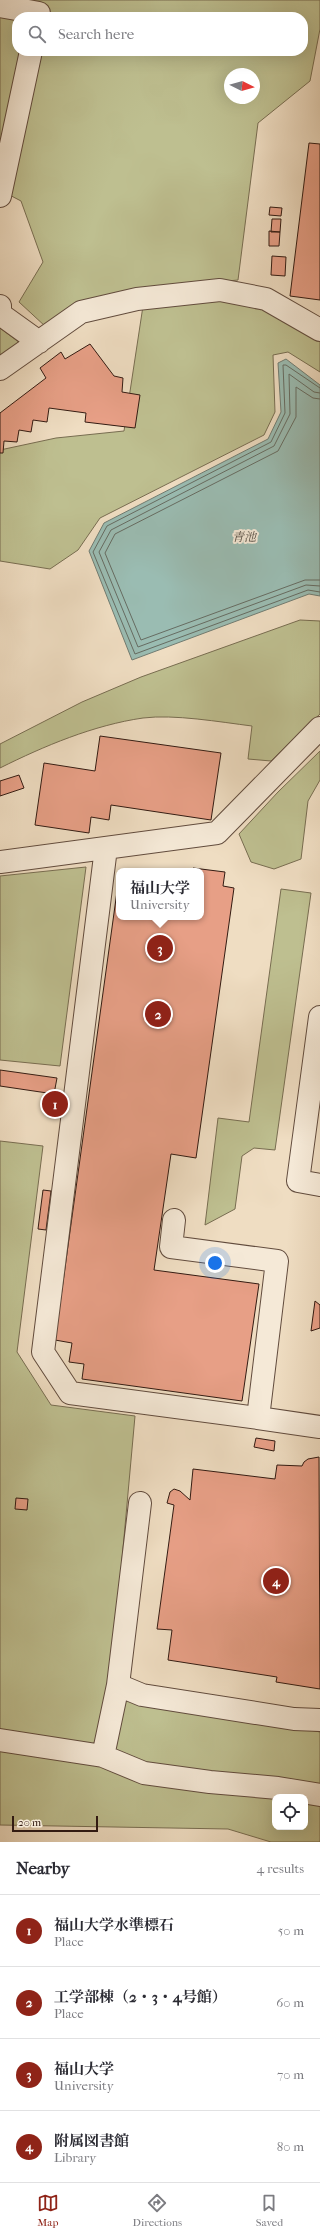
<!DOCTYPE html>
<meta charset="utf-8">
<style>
:root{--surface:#fff;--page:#f7f7f7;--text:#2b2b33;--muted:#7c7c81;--line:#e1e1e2;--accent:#8f2418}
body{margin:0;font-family:"IM FELL French Canon","Noto Serif JP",serif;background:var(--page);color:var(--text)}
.controls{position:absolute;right:12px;bottom:12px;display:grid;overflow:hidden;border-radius:8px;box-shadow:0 4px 16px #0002}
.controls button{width:36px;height:36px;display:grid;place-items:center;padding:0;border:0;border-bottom:1px solid var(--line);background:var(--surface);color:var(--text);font:20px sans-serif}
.compass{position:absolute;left:224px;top:68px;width:36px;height:36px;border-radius:50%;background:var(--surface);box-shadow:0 4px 16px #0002;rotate:95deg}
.scale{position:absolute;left:12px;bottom:10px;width:86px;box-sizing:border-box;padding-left:4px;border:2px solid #331b12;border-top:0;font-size:11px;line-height:14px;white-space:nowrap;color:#331b12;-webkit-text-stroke:3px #f5e9d7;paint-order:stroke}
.you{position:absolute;left:215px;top:1263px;width:14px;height:14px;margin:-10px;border:3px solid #fff;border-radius:50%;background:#1a73e8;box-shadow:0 0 0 6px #1a73e833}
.badge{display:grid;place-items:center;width:26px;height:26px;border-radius:50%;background:var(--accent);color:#fff;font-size:13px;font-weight:700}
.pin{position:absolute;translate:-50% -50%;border:2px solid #fff;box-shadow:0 1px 4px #0006}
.popup{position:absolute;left:116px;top:868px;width:88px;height:52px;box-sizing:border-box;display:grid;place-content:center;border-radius:8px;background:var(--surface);filter:drop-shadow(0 1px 3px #0005);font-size:13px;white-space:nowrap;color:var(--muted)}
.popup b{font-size:15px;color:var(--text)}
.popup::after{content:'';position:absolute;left:50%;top:100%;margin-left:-8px;border:8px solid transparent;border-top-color:var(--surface)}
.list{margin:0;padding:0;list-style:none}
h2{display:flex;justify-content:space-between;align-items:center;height:52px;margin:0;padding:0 16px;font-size:17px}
h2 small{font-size:13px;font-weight:400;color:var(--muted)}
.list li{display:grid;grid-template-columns:26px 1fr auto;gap:12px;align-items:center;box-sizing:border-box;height:72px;padding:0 16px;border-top:1px solid var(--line)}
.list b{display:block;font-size:15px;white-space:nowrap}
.list p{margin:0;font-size:13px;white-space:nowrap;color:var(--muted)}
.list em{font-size:13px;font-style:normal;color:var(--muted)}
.icon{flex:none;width:22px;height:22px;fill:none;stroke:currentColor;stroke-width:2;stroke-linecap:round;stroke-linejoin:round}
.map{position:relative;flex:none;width:320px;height:1842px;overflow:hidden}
.search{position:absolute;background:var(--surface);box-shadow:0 4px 16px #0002;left:12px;right:12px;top:12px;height:44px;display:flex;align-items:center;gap:10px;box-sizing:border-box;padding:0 14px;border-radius:16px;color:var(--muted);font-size:15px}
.sheet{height:340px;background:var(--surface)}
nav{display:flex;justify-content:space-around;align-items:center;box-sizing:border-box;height:56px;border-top:1px solid var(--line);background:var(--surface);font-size:11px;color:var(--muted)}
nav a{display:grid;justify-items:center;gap:2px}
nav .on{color:var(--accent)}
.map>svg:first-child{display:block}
.green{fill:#bebf90;stroke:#786d51;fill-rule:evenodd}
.water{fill:#9abcb2;stroke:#717c72}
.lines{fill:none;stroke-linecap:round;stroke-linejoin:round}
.shore{stroke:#666c62;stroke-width:1}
.building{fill:#e79f86;stroke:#331b12}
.minor-casing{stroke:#624c3e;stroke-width:24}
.minor{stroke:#f5e9d7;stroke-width:22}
.labels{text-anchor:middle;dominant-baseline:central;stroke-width:4;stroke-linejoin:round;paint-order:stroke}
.water-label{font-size:12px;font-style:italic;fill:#524b42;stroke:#f5e9d7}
</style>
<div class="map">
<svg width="320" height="1842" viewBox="0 0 320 1842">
<rect width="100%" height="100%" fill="#efddc2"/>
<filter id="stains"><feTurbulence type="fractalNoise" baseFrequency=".005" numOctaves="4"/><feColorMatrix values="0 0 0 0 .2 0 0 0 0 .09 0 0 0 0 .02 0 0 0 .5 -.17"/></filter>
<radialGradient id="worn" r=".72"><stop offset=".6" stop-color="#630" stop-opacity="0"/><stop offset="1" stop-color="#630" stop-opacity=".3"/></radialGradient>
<path class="green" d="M0 0H320V29L310 81 258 123 238 280 154 288 46 327 19 302 43 262 21 201 0 190ZM17 17H303V51H17ZM230 74H254V98H230Z
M221 298 253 302 320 341V372L288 352 273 355 275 412 264 435 100 518 78 550 50 569 0 561V450L56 438 124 431 143 306Z
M0 328 24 346 0 361Z
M300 620 320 621V714L271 761 248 759 252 726C220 722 174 714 143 718 94 725 44 746 0 768V744L82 702 141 677Z
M320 751V780L308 801 301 859 274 869 251 862 239 834 278 792Z
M86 867 60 1066 0 1060V876Z
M281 889 311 893 275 1150 254 1148 242 1156 235 1209 205 1225 218 1118 249 1122Z
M0 1141 43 1146 17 1352 51 1405 135 1416 112 1670 123 1692 320 1732V1842H271L228 1829 0 1825ZM275 1797H305V1827H275Z"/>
<path class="water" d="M286 359 320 385V596L309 594 132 660 89 551 104 523 268 439 281 412 278 363Z"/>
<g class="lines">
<path class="shore" d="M320 388 286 365H283L285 413 271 442 107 526 93 552 135 654 308 590 320 592
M320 393 314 392 289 374 290 414 274 446 111 530 99 552 138 647 306 585 320 586
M320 399 313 398 296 387V417L278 451 115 534 105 553 141 640 305 580H320"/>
</g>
<path class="building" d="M309 143 320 144V300L290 296Z
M270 207 282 208 281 216 269 215Z
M272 219H281L280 232H271Z
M269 231 280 232 279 246H269Z
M272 256 286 257 285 276 271 275Z
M90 344 114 376 123 378 122 392 140 395 135 428 85 422 86 413 49 408 47 422 33 420 31 432 19 430 17 442 4 441 3 453H0V413L46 378 40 368 61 352 65 359Z
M100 736 221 753 211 820 111 805 109 820 91 817 89 833 35 825 44 763 95 771Z
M19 775 24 788 0 796V781Z
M193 868 225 872 223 886 234 888 196 1158 171 1154 154 1270 259 1284 242 1401 82 1379 84 1364 69 1362 72 1343 55 1340 119 877V917H201V871H192Z
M0 1070 57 1078 54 1094 0 1086Z
M43 1190 51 1191 46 1230 38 1229Z
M315 1301 320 1305V1328L311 1331Z
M256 1438 275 1441 274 1451 254 1447Z
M319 1457 320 1689 276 1682 277 1677 168 1660 172 1630 157 1629 174 1505 167 1503 170 1492 174 1489 180 1491 190 1500 193 1469 275 1479 277 1465 302 1466 304 1462 308 1459Z
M16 1498 28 1499 27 1510 15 1509Z"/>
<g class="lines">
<defs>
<path id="minor" d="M0 6 39 13V17
M0 196 31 51
M0 306V314L39 342
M0 369 81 312 137 299 220 290 266 299 320 330
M106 848 43 1352 70 1393 258 1418 277 1261 171 1247 174 1220
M0 862 217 833 320 728
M320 1017 298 1181 320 1185
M258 1418 320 1427
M118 1685 140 1503
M0 1740 103 1756 144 1773 210 1782 278 1788 320 1795
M103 1756 118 1685 142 1695 294 1719 320 1720"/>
</defs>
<use href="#minor" class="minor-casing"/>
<use href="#minor" class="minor"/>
</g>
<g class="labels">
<g class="water-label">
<text x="244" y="537">青池</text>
</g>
</g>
<rect width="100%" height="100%" filter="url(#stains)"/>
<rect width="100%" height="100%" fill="url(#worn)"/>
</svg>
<div class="controls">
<button><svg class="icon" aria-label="locate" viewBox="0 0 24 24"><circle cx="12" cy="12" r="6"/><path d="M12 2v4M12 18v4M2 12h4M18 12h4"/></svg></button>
</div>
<svg class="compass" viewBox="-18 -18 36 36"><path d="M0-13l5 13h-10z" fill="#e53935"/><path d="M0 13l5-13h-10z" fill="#7c7c81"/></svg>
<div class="scale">20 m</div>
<div class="you"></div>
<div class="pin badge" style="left:55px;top:1104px">1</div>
<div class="pin badge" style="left:158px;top:1014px">2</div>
<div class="pin badge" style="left:160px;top:948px">3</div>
<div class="popup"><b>福山大学</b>University</div>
<div class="pin badge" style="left:276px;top:1581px">4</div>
<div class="search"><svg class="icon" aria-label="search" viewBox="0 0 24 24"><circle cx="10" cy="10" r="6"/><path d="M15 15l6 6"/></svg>Search here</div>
</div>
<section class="sheet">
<h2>Nearby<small>4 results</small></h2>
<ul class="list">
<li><span class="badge">1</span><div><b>福山大学水準標石</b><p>Place</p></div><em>50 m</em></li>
<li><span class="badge">2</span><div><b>工学部棟（2・3・4号館）</b><p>Place</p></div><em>60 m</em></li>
<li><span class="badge">3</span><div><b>福山大学</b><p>University</p></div><em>70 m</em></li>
<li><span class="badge">4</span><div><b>附属図書館</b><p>Library</p></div><em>80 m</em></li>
</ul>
</section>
<nav>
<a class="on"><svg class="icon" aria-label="map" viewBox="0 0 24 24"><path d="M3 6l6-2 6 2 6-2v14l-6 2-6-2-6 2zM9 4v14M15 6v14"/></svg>Map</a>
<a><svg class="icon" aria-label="directions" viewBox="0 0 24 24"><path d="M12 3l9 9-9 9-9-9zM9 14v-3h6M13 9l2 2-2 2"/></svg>Directions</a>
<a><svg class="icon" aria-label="saved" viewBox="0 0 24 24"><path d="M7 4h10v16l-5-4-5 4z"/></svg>Saved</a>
</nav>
